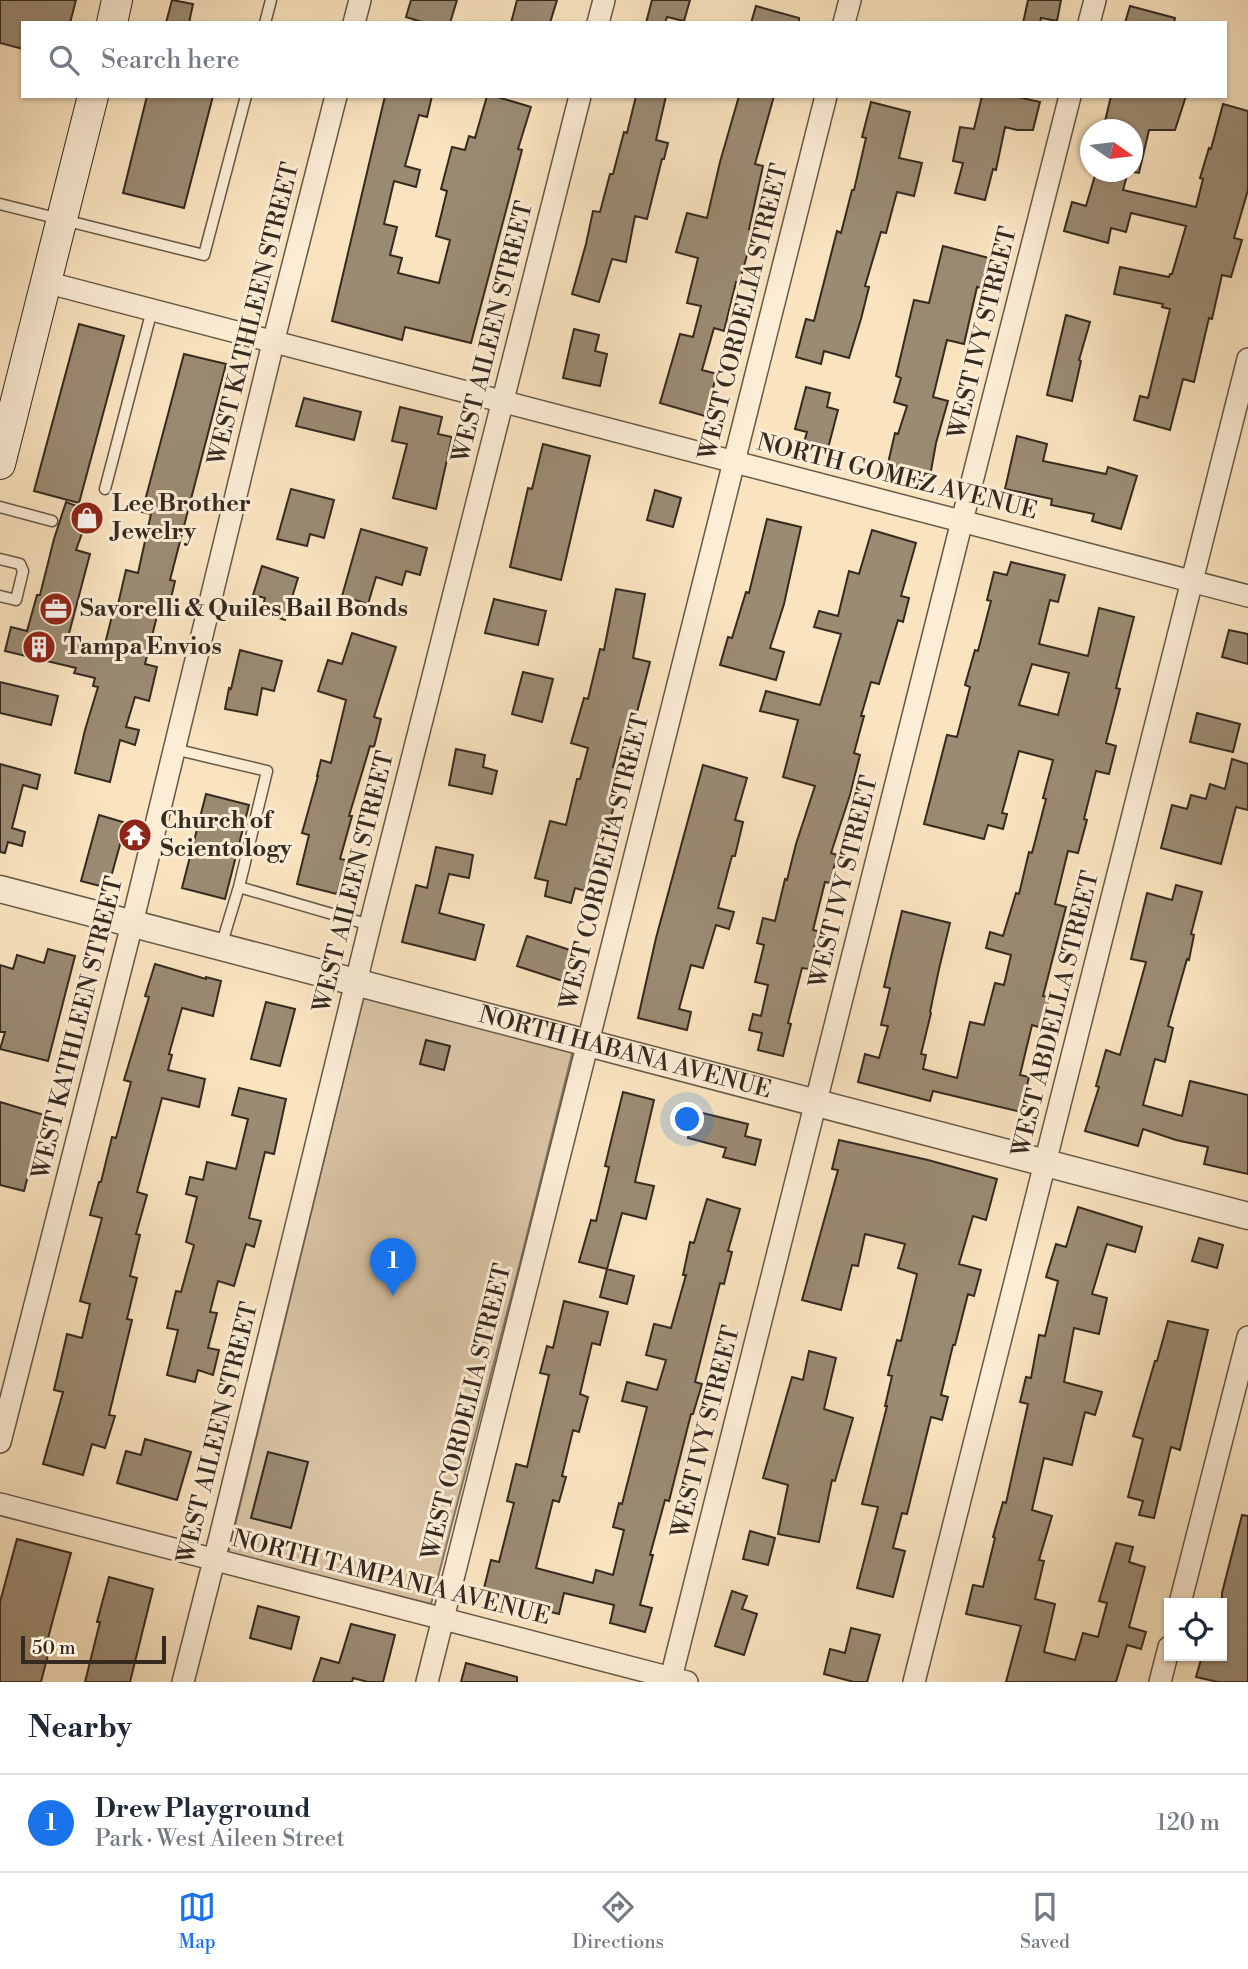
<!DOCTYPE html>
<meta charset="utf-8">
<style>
:root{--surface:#fff;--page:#f6f6f7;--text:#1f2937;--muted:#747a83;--line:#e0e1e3;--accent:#1a73e8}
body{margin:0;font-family:"Libre Bodoni",serif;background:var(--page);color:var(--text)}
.controls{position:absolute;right:21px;bottom:21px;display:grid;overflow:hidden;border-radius:0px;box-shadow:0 2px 5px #0004}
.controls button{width:63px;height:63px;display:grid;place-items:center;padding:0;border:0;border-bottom:2px solid var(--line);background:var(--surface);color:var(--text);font:35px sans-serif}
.compass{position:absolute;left:1080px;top:119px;width:63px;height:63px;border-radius:50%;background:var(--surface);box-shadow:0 2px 5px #0004;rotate:104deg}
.scale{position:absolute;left:21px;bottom:18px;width:145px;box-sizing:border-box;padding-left:7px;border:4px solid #352a1f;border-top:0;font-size:19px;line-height:24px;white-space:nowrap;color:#352a1f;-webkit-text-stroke:5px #fcedd6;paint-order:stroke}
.you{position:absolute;left:688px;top:1120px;width:24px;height:24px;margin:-18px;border:5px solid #fff;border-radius:50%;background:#1a73e8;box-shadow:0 0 0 10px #1a73e833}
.badge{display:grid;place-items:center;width:46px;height:46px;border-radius:50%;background:var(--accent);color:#fff;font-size:23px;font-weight:700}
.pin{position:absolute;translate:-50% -58px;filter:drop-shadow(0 2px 4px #0008)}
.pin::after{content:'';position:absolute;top:37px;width:24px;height:21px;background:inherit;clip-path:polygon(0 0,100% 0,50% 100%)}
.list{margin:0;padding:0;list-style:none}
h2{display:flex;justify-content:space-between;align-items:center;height:91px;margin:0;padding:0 28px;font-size:30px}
h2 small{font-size:23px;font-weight:400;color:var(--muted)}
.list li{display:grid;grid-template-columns:46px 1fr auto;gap:21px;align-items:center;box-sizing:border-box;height:98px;padding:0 28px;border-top:2px solid var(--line)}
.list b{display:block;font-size:26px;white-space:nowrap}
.list p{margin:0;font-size:23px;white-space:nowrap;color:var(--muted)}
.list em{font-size:23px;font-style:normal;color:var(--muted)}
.icon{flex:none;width:38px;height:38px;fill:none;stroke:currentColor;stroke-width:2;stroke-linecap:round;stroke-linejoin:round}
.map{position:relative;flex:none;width:1248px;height:1682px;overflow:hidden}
.search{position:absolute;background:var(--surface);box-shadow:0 2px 5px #0004;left:21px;right:21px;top:21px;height:77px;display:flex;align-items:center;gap:18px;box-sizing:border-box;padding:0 24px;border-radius:0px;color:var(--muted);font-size:26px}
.sheet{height:189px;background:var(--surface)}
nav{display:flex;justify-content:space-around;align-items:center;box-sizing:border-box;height:98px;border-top:2px solid var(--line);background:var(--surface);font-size:19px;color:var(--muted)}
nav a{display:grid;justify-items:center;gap:4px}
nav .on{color:var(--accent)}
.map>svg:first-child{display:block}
.green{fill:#d9c4a5;stroke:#877762;stroke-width:2}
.building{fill:#9b8b73;stroke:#352a1f;stroke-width:2;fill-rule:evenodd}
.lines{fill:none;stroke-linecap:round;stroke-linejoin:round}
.service-casing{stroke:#665847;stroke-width:13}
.minor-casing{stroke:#665847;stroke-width:24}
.tertiary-casing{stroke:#665847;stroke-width:29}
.secondary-casing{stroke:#352a1f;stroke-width:32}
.service{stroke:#fcedd6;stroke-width:10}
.minor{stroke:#fcedd6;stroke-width:21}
.tertiary{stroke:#fcedd6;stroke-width:26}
.secondary{stroke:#fcedd6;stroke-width:30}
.labels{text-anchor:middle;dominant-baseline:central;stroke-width:6;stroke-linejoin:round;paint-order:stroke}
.street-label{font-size:24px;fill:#352a1f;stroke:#fcedd6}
.poi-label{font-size:24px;font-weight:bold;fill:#352a1f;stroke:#fcedd6;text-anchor:start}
</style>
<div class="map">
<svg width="1248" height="1682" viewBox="0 0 1248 1682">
<rect width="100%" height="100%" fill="#fae4c0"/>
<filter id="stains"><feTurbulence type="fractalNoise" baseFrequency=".00286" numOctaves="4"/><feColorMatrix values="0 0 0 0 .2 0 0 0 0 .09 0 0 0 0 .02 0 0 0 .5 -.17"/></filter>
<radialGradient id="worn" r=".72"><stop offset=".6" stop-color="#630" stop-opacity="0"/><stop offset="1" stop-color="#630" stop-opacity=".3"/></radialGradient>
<path class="green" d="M364 995 573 1050 521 1259 431 1604 228 1554Z"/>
<path class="building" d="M0 0H76L70 23H23V49L0 43Z
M172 0 193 4 189 23H166Z
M411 0H457L450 23H425L406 17Z
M517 0H557L550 23H511Z
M652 0H690L684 21 667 17 665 23H646Z
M1028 0H1061L1057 21 1041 18 1040 23H1023Z
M756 6 799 18V23H751Z
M1130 6 1175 18 1174 23H1125Z
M147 96H213L184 208 123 193Z
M385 96H432L427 117 419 115 405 166 420 170 416 187 394 181 384 224 397 227 390 255 402 258 398 273 439 283 450 240 436 236 447 191 441 189 452 147 465 150 469 136 475 138 487 96H494L531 107 518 149 522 150 471 343 405 327 402 340 332 321Z
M636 96H666L656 140 668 143 664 159H662L647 219 635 216 626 262 612 259 599 302 572 294 586 244 593 211 600 212 610 174H613L624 132 627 133Z
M739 96H774L755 164 763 166 749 229 754 231 739 283 736 282 724 331 714 328 702 370 717 374 705 416 660 403 680 334 693 337 701 306 687 303 698 258 676 252 687 213 707 218 720 162Z
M982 96H1014L1040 102 1033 130H1017L1005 127 996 170 993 169 985 200 955 193 963 163 953 161 960 127 974 129Z
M1111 96H1186L1175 130H1149L1139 173 1132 172V130H1103Z
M871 102 910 112 899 158 922 163 914 196 897 192 886 233 881 232 865 286 869 287 861 319 849 358 824 351 821 364 796 357 806 319 814 321 837 231 841 233 852 190H854L866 138 862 137Z
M1223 104 1248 111V190L1234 238 1242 240 1231 277 1222 275 1212 319 1209 318 1194 382 1183 379 1170 430 1134 420 1140 396 1148 398 1170 309 1162 307 1163 304 1114 294 1120 267 1169 277 1170 274H1172L1186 226 1131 213 1126 232 1111 228 1108 243 1064 231 1072 202 1086 206 1096 172H1128L1123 190 1196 207 1203 179 1200 178 1209 148 1211 149Z
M943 246 989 258 982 288 977 287 964 344 947 340 933 397 948 401 936 443 929 482 886 472 895 433 898 434 907 406 894 402 901 378 896 376 914 300 929 303Z
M1066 315 1090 322 1079 360 1081 361 1072 401 1047 395Z
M79 324 124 336 79 503 34 491Z
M574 329 599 335 595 351 607 354 600 386 563 378Z
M184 354 226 364 170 580 175 581 167 615 158 612 145 664 157 667 149 701 135 697 126 727 139 730 135 745 120 740 110 782 75 773 85 730 98 687 93 686 95 678 74 673 76 668 5 651 11 627 27 631 37 595H40L54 539 66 502 90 511 76 550 90 554 67 641 103 652 113 612 116 613 126 570 138 573 151 514 142 512Z
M806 387 830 393 827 407 838 410 827 452 803 446 807 432 795 429Z
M304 398 361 412 354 440 296 426Z
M400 407 442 417 438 434 452 437 436 509 393 498 407 444 392 441Z
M1017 436 1047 444 1043 461 1106 474 1108 467 1137 476 1121 529 1092 521 1094 514 1051 505 1052 499 1005 489Z
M543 444 590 456 561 580 510 567 528 488 532 489Z
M291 489 334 500 324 538 310 534 307 546 277 539Z
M655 490 681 498 673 527 647 520Z
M767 519 801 527 784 604 770 648 784 652 776 680 720 665 728 637 732 638 746 592 749 593Z
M361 529 427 548 420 575 406 571 402 585 376 577 368 604 342 596Z
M872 530 916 543 901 596 909 598 903 622 898 620 879 684 871 682 861 716H864L854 753 860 755 850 795 831 853 837 855 830 883 825 882 813 930 818 931 809 969 802 968 788 1023 791 1024 783 1056 758 1050 762 1033 749 1030 753 1014 761 1016 768 985 755 982 764 945 757 943 763 918 775 921 785 879 787 880 796 844 815 786 783 777 798 720 760 711 766 691 820 705 841 634 814 627 819 611 838 616 849 571 859 574Z
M1011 562 1065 575 1058 602 1050 600 1039 644 1088 656 1099 608 1134 617 1116 688 1120 689 1106 743 1116 746 1109 774 1096 771 1084 819 1087 820 1078 853 1068 851 1055 904 1066 907 1043 996 1049 997 1042 1028 1032 1025 1020 1075 1029 1077 1021 1112 933 1091 930 1101 858 1082 865 1054 879 1058 888 1026 881 1025 890 988 884 987 902 911 950 923 939 969 930 1012 931 1013 921 1054 926 1055 923 1069 957 1078 970 1022 984 1025 995 983 1004 985 1011 955 986 948 990 932 1003 936 1016 893 1019 894 1029 852 1032 853 1046 799 1043 798 1053 760 1019 751 1002 813 1007 814 1003 829 988 825 984 839 924 824 947 735 957 737 970 687 965 685 975 650 978 651 991 601 987 600 994 572 1007 575ZM1032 664 1069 673 1058 715 1019 705Z
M262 566 298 578 285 620 261 612 265 598 253 595Z
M616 589 645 594 633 658 650 662 630 739 621 737 613 767 622 769 609 827 606 826 589 892 575 888 571 903 545 896 548 881 535 878 550 821 566 825 577 779H580L588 748 571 743 584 698 588 699 600 649 604 650Z
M494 599 546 611 538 645 485 633Z
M1229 630 1248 634V664L1222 657Z
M352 633 396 647 374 717 381 719 374 747 370 746 349 816H352L340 859 346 860 337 894 297 884 309 835 302 833 318 776H317L321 760 331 763 346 700 318 691 328 660 342 664Z
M240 650 282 661 274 691 262 688 257 715 225 709 229 688 231 689Z
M523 672 553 679 542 722 512 714Z
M0 682 58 696 51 725 0 713Z
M1197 713 1240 724 1233 752 1190 742Z
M456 749 485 755 483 767 497 771 492 794 449 785Z
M1232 759 1248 764V810L1236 807 1221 864 1161 848 1172 805 1187 809 1191 795 1206 799 1210 784 1225 789Z
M0 764 40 775 37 789 23 785 12 828 25 832 22 846 8 842 5 853 0 852Z
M703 765 747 778 735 820 743 822 735 856H732L718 908 734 912 729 929 716 925 703 968 691 965 679 1009 691 1012 687 1030 638 1018 656 938Z
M206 794 249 805 225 899 182 888Z
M99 815 126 823 108 888 81 881Z
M436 847 473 855 469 878 449 874 439 913 484 925 475 960 402 942 416 885 427 888Z
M1176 885 1202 892 1191 934 1194 935 1189 960 1187 959 1168 1026 1173 1028 1165 1062 1155 1059 1143 1105 1182 1116 1190 1081 1248 1095V1174L1204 1164 1208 1147 1176 1140 1143 1129 1138 1146 1085 1131 1099 1087 1096 1086 1106 1050 1120 1055 1146 962 1131 959 1147 893 1172 900Z
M527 936 576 952 566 982 517 966Z
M48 949 75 956 48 1061 0 1049 5 1032H0V965L13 969 17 955 44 963Z
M155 964 206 979V977L221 981 213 1016 182 1008 169 1054 172 1055 168 1070 205 1079 199 1107 162 1098 137 1192 147 1195 136 1234 140 1235 130 1276 137 1278 127 1319 132 1320 109 1415 115 1416 105 1448 92 1444 83 1475 43 1464 63 1392 54 1390 67 1334 82 1338 90 1304 80 1301 102 1218 90 1215 99 1182H101L112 1137 116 1138 131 1082 124 1080 149 997 145 996Z
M266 1002 295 1009 280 1066 251 1059Z
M426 1040 450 1046 444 1070 420 1064Z
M239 1088 286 1099 274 1154 265 1152 249 1218 261 1221 254 1247 246 1244 234 1286 218 1281 210 1312 217 1313 208 1348 219 1350 213 1375 198 1370 195 1382 167 1375 178 1330 167 1328 176 1291 181 1292 194 1245 186 1242 197 1197 186 1194 190 1177 203 1180 207 1162 236 1169 248 1119 232 1115Z
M623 1092 654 1100 635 1182 654 1186 646 1219 622 1213 607 1269 579 1262 591 1220 596 1221 609 1167 605 1166Z
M0 1102 44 1115 24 1191 0 1185Z
M694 1111 748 1124 745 1136 761 1140 755 1165 723 1157 726 1148 688 1138Z
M839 1140 928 1160 997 1179 986 1220 973 1216 959 1264 981 1270 974 1296 968 1294 955 1345H953L941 1395 948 1397 942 1420 931 1417 907 1514 902 1513 893 1548 905 1551 893 1597 857 1588 878 1507 862 1504 887 1406H885L892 1376 888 1375 897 1340 901 1341 917 1274 898 1268 905 1244 865 1234 858 1266 852 1265 841 1310 802 1300 838 1170 832 1169Z
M707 1199 740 1209 728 1251 732 1252 724 1284 720 1283 695 1382 702 1384 693 1414H691L669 1501 665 1500 650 1555H653L640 1605 652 1608 645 1632 610 1623 614 1605 564 1593 559 1614 543 1610 545 1604 484 1588 491 1560 499 1562 514 1503 507 1501 516 1464 527 1467 549 1375 540 1373 547 1346 553 1348 564 1301 608 1312 600 1345 592 1343 580 1394 588 1397 579 1432 573 1430 562 1476 566 1477 559 1502 553 1500 536 1568 593 1583 596 1570 613 1575 624 1530 613 1527 619 1503 622 1504 647 1407 622 1401 627 1382 657 1390 666 1360 646 1355 654 1324 671 1328 686 1275H683L690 1242 694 1243Z
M1078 1207 1142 1227 1135 1252 1107 1244 1092 1294 1107 1298 1099 1334 1074 1328 1064 1382 1102 1392 1095 1415 1085 1412 1072 1465 1044 1458 1032 1510 1052 1516 1039 1560 1044 1561 1035 1599 1055 1604 1044 1652 1075 1660 1083 1633 1098 1637 1107 1603 1099 1601 1116 1543 1133 1547 1129 1562 1145 1567 1129 1627 1146 1632 1141 1649 1127 1645 1116 1682H1006L1021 1626 966 1614 973 1585 983 1587 995 1538 993 1537 1003 1502 1006 1503 1028 1404 1020 1402 1026 1377 1031 1378 1039 1335 1045 1336 1058 1281 1046 1277 1056 1244 1066 1247Z
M1199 1238 1223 1245 1217 1268 1192 1261Z
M607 1269 634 1276 627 1304 600 1297Z
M1168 1321 1208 1330 1180 1450 1171 1447 1154 1518 1139 1515 1143 1501 1128 1497 1143 1439 1133 1436 1155 1361H1157Z
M809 1351 836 1358 824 1409 853 1418 835 1481 832 1480 819 1542 778 1534 788 1485 763 1478 792 1377 803 1380Z
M145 1439 191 1452 177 1500 117 1483 126 1451 141 1455Z
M268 1452 308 1462 291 1528 251 1518Z
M1242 1515 1248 1516V1682H1218L1196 1677 1202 1656H1222V1593Z
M750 1531 775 1538 768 1565 743 1559Z
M17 1539 71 1553 48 1638 52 1639 41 1682H0V1602Z
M109 1577 153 1589 130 1682H85L100 1622H97Z
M732 1591 747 1596 742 1609 757 1614 744 1655 715 1646Z
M258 1606 299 1617 291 1649 250 1638Z
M351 1624 395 1635 383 1682H368L353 1678 352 1682H313L321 1658 339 1663Z
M851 1628 880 1635 867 1682H854L824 1674 830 1649 845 1653Z
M466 1663 517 1677V1682H461Z"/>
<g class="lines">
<defs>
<path id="service" d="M265 23 271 0
M0 204 204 255 246 96
M105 489 152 310
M0 507 52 521
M0 559 20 564 23 571 16 600 0 596
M174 749 267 771 239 887 221 946
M239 887 370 925"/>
<path id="minor" d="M354 23 360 0
M598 23 604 0
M844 23 850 0
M1089 23 1095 0
M45 282 1248 596
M0 1442 128 940 273 343 336 96
M0 1504 687 1682
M1180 1603 1248 1337
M183 1682 220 1537 370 925 580 96
M427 1682 826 96
M670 1682 962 521 1070 96
M914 1682 1248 359
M1160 1682 1169 1647"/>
<g id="tertiary">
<path id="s1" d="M0 889 1248 1216"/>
</g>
<path id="secondary" d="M112 23 117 0
M0 464 93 96"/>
</defs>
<use href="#service" class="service-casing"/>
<use href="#minor" class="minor-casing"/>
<use href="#tertiary" class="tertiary-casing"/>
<use href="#secondary" class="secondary-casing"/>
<use href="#service" class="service"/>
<use href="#minor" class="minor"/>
<use href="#tertiary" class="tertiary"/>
<use href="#secondary" class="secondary"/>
</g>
<defs>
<symbol id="shop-disc" viewBox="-11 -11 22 22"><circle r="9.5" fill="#8f2418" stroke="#fcedd6"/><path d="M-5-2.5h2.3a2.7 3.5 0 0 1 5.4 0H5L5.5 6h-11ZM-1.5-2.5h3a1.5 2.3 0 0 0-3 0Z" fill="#fff"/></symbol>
<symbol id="office-disc" viewBox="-11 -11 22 22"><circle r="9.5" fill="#8f2418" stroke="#fcedd6"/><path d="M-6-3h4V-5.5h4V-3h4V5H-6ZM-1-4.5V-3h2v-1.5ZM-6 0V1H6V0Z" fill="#fff"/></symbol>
<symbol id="building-disc" viewBox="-11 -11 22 22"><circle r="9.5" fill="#8f2418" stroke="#fcedd6"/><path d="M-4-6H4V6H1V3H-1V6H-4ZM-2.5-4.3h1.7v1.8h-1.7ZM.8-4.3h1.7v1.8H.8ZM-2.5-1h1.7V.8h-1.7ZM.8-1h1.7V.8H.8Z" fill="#fff"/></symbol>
<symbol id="temple-disc" viewBox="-11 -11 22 22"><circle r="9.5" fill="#8f2418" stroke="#fcedd6"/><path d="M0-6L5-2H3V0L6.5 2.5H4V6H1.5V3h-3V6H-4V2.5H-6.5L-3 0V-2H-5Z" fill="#fff"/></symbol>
</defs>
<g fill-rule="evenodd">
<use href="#shop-disc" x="68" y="499" width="38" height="38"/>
<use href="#office-disc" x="37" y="590" width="38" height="38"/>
<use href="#building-disc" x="20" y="628" width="38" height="38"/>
<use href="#temple-disc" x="116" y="816" width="38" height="38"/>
</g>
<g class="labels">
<g class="street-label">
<text transform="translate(744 312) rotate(-76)">WEST CORDELIA STREET</text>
<text transform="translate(254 314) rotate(-76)">WEST KATHLEEN STREET</text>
<text transform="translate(493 332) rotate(-76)">WEST AILEEN STREET</text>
<text transform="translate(983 333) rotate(-76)">WEST IVY STREET</text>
<text transform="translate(897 477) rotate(14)">NORTH GOMEZ AVENUE</text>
<text transform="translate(605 862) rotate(-76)">WEST CORDELIA STREET</text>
<text transform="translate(354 882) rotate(-76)">WEST AILEEN STREET</text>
<text transform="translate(844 882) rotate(-76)">WEST IVY STREET</text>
<text transform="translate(1056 1014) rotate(-76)">WEST ABDELLA STREET</text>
<text transform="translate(78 1028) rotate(-76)">WEST KATHLEEN STREET</text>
<text stroke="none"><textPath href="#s1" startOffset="646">NORTH HABANA AVENUE</textPath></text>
<text transform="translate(467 1412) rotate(-76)">WEST CORDELIA STREET</text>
<text transform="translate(706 1432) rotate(-76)">WEST IVY STREET</text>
<text transform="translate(218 1433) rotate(-76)">WEST AILEEN STREET</text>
<text transform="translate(391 1578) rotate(14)">NORTH TAMPANIA AVENUE</text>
</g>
<g class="poi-label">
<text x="112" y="504">Lee Brother<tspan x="112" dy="28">Jewelry</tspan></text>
<text x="80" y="609">Savorelli &amp; Quiles Bail Bonds</text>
<text x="64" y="647">Tampa Envios</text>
<text x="160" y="821">Church of<tspan x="160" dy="28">Scientology</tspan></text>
</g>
</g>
<rect width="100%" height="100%" filter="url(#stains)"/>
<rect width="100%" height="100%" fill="url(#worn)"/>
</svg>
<div class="controls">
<button><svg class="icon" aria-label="locate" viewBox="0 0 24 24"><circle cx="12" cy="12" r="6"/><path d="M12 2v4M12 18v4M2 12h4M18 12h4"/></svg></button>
</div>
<svg class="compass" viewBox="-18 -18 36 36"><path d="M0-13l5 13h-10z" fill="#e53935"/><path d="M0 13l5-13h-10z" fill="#747a83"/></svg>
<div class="scale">50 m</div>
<div class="you"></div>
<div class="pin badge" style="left:393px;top:1296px">1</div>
<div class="search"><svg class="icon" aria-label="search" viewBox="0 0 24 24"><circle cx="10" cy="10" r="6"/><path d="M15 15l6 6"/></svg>Search here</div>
</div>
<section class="sheet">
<h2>Nearby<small></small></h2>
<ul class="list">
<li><span class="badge">1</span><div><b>Drew Playground</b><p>Park · West Aileen Street</p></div><em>120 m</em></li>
</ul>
</section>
<nav>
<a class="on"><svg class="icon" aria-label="map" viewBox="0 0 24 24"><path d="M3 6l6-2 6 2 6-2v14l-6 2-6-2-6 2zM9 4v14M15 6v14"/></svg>Map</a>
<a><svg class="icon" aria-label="directions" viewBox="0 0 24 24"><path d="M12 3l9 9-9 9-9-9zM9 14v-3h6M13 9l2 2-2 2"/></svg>Directions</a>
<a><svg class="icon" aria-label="saved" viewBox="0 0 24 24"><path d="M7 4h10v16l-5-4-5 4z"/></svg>Saved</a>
</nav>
